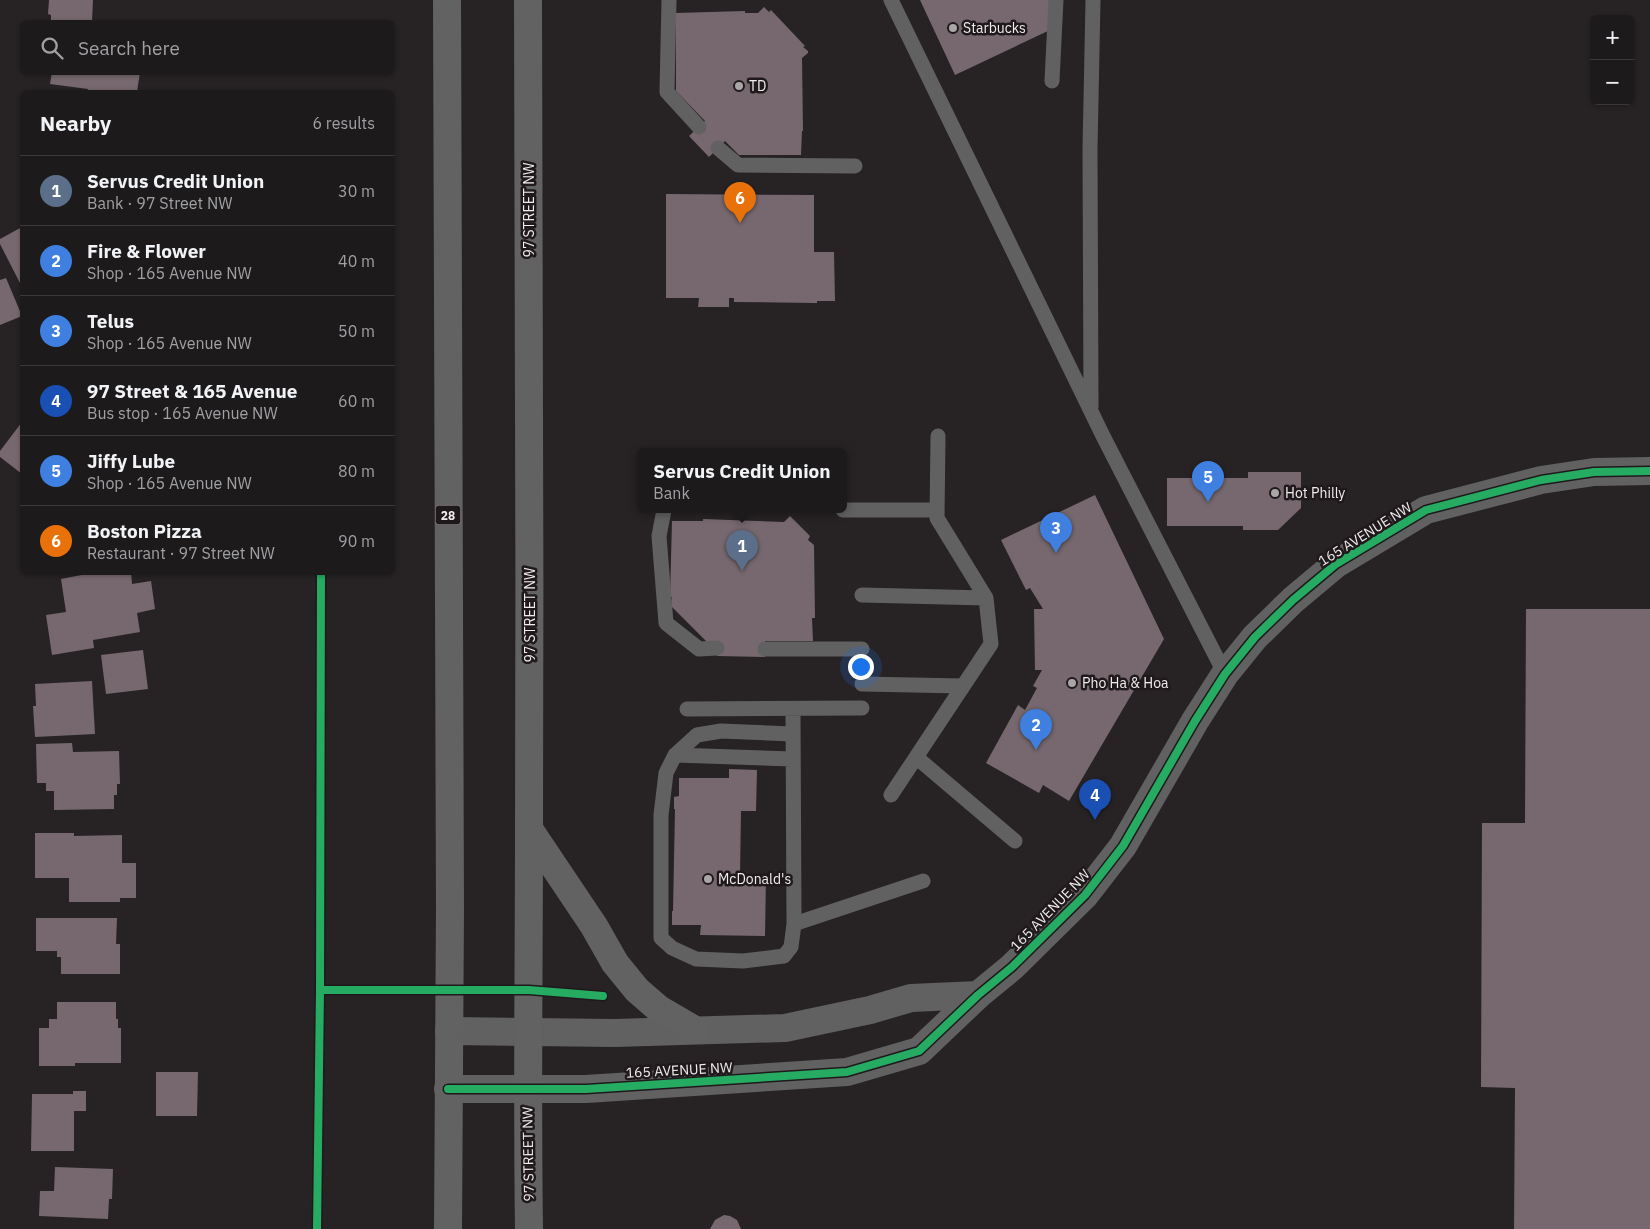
<!DOCTYPE html>
<meta charset="utf-8">
<style>
:root{--surface:#1d1a1c;--page:#252325;--text:#f1f3f6;--muted:#a0a1a3;--line:#3b383b;--accent:#d93025}
body{margin:0;font-family:"IBM Plex Sans",sans-serif;background:var(--page);color:var(--text)}
.controls{position:absolute;right:15px;top:15px;display:grid;overflow:hidden;border-radius:8px;box-shadow:0 1px 4px #0004}
.controls button{width:45px;height:45px;display:grid;place-items:center;padding:0;border:0;border-bottom:1px solid var(--line);background:var(--surface);color:var(--text);font:25px sans-serif}
.you{position:absolute;left:860px;top:666px;width:18px;height:18px;margin:-12px;border:4px solid #fff;border-radius:50%;background:#1a73e8;box-shadow:0 0 0 8px #1a73e833}
.badge{display:grid;place-items:center;width:32px;height:32px;border-radius:50%;background:var(--accent);color:#fff;font-size:16px;font-weight:700}
.pin{position:absolute;translate:-50% -41px;filter:drop-shadow(0 1px 2px #0008)}
.pin::after{content:'';position:absolute;top:26px;width:18px;height:15px;background:inherit;clip-path:polygon(0 0,100% 0,50% 100%)}
.popup{position:absolute;left:637px;top:448px;width:210px;height:65px;box-sizing:border-box;display:grid;place-content:center;border-radius:8px;background:var(--surface);filter:drop-shadow(0 1px 4px #0005);font-size:16px;white-space:nowrap;color:var(--muted)}
.popup b{font-size:19px;color:var(--text)}
.popup::after{content:'';position:absolute;left:50%;top:100%;margin-left:-10px;border:10px solid transparent;border-top-color:var(--surface)}
.list{margin:0;padding:0;list-style:none}
h2{display:flex;justify-content:space-between;align-items:center;height:65px;margin:0;padding:0 20px;font-size:21px}
h2 small{font-size:16px;font-weight:400;color:var(--muted)}
.list li{display:grid;grid-template-columns:32px 1fr auto;gap:15px;align-items:center;box-sizing:border-box;height:70px;padding:0 20px;border-top:1px solid var(--line)}
.list b{display:block;font-size:19px;white-space:nowrap}
.list p{margin:0;font-size:16px;white-space:nowrap;color:var(--muted)}
.list em{font-size:16px;font-style:normal;color:var(--muted)}
.icon{flex:none;width:28px;height:28px;fill:none;stroke:currentColor;stroke-width:2;stroke-linecap:round;stroke-linejoin:round}
.map{position:relative;flex:none;width:1650px;height:1229px;overflow:hidden}
.search{position:absolute;background:var(--surface);box-shadow:0 1px 4px #0004;left:20px;top:20px;width:375px;height:55px;display:flex;align-items:center;gap:12px;box-sizing:border-box;padding:0 18px;border-radius:8px;color:var(--muted);font-size:19px}
.panel{position:absolute;background:var(--surface);box-shadow:0 1px 4px #0004;left:20px;top:90px;width:375px;height:485px;border-radius:8px}
.map>svg:first-child{display:block}
.building{fill:#76686e}
.lines{fill:none;stroke-linecap:round;stroke-linejoin:round}
.service{stroke:#616161;stroke-width:15}
.tertiary{stroke:#616161;stroke-width:28}
.primary{stroke:#626262;stroke-width:28}
.cycleway-casing{stroke:#1f191b;stroke-width:11}
.cycleway{stroke:#26ab63;stroke-width:8}
.poi-dot{fill:#aaa6a8;stroke:#1f191b;stroke-width:2}
.labels{text-anchor:middle;dominant-baseline:central;stroke-width:5;stroke-linejoin:round;paint-order:stroke}
.shield{fill:#1f191b;stroke:#b2adaf;stroke-width:1}
.shield-label{font-size:12px;font-weight:bold;fill:#f1edee}
.poi-label{font-size:14px;fill:#f1edee;stroke:#1f191b;text-anchor:start}
.street-label{font-size:14px;fill:#f1edee;stroke:#1f191b}
</style>
<div class="map">
<svg width="1650" height="1229" viewBox="0 0 1650 1229">
<rect width="100%" height="100%" fill="#272325"/>
<path class="building" d="M49 0H93L92 22H51V15L48 14Z
M920 0H1049L1050 30 955 75Z
M764 7 769 12 771 10 805 46 803 47 808 51V53L802 58 803 131H802L801 155H739L725 141 709 157 689 136 705 121 676 91V13L745 11V13H758Z
M52 72H140L137 92H87L88 89 50 84Z
M666 194 814 195V252H834L835 301H817V303L734 302V298H729V307H698L699 298H666Z
M22 227V287L0 244V239Z
M6 278 22 316 0 325V280Z
M22 422V474L0 457V451Z
M1248 472H1301V508L1278 530H1243V526H1167V478H1248Z
M1095 495 1164 639 1069 801 1043 785 1039 793 986 763 1018 705 1025 710 1037 688 1033 686 1042 670H1035L1034 609H1043L1030 588 1026 590 1001 540Z
M790 516 810 536 808 540 814 545 815 618H812L813 641H765V657L717 656 716 641H706L671 606 672 597H670L672 521H703V519L784 522Z
M97 572H131L132 584 151 581 155 609 137 613 140 632 93 640 94 648 52 655 46 615 66 612 61 579Z
M1526 609H1650V1229H1514L1515 1088 1481 1087 1482 823H1525Z
M143 650 148 689 106 694 101 655Z
M92 681 95 734 35 737 33 706H36L35 684Z
M72 743 73 752 119 751 120 784H117V795H114V809L54 810V791H46V783H37L36 744Z
M729 769 757 770 756 811H741L740 875H766L765 936 700 935 701 925H672V911H673L675 809H674V797L679 796V778H729Z
M35 833H74V836L122 835V863H136V898H120V902H69V878H35Z
M36 918H117L116 944H120V974H61V957H57V951H36Z
M57 1002H116V1019H118V1028H121V1063H75V1066H39V1028H49V1019H57Z
M156 1072H198L197 1116H156Z
M73 1091H86V1111H74V1151H31L32 1094H73Z
M55 1167 113 1169 112 1199H109L108 1219 39 1216 40 1191H54Z
M724 1215 730 1216 737 1220 741 1229H710L715 1220Z"/>
<g class="lines">
<path class="service" d="M669 0 667 92 699 127
M891 0 1103 436 1225 674
M1052 81 1056 0
M718 148 738 165 855 166
M1091 407 1090 149 1093 0
M664 510 659 536 666 623 699 649 717 648
M843 510H937
M862 595 986 598
M765 649H862
M862 684 963 686
M687 709 862 708
M793 709 794 924 923 881
M675 755 697 735 721 731 792 734
M916 757 1015 841
M792 759 675 755 666 773 661 815V938L672 948 696 959 743 961 784 956 791 947 794 924
M891 795 991 644 986 598 937 518 938 436"/>
<path class="tertiary" d="M449 1031 615 1033 785 1028 870 1010 911 998 978 995
M448 1089H586L847 1072 919 1051 978 995 1012 967 1085 895 1123 846 1195 721 1225 674 1255 637 1293 600 1336 564 1426 510 1541 480 1594 472 1650 471"/>
<path class="primary" d="M447 0 450 909 448 1229
M528 0C529 276 530 552 529 828 529 961 527 1095 529 1229
M529 829 594 926 615 963 637 990 659 1009 695 1030"/>
<defs>
<path id="cycleway" d="M320 990H529L603 996
M448 1089H586L847 1072 919 1051 978 995 1012 967 1085 895 1123 846 1195 721 1225 674 1255 637 1293 600 1336 564 1426 510 1541 480 1594 472 1650 471
M317 1229 320 990 321 572"/>
</defs>
<use href="#cycleway" class="cycleway-casing"/>
<use href="#cycleway" class="cycleway"/>
</g>
<g class="poi-dot">
<circle cx="953" cy="28" r="5"/>
<circle cx="739" cy="86" r="5"/>
<circle cx="1275" cy="493" r="5"/>
<circle cx="1072" cy="683" r="5"/>
<circle cx="708" cy="879" r="5"/>
</g>
<g class="labels">
<rect class="shield" x="435.5" y="505.5" width="25" height="19" rx="4"/>
<g class="shield-label">
<text x="448" y="515">28</text>
</g>
<g class="poi-label">
<text x="963" y="28">Starbucks</text>
<text x="749" y="86">TD</text>
<text x="1285" y="493">Hot Philly</text>
<text x="1082" y="683">Pho Ha &amp; Hoa</text>
<text x="718" y="879">McDonald's</text>
</g>
<g class="street-label">
<text transform="translate(529 210) rotate(-90)">97 STREET NW</text>
<text transform="translate(1365 534) rotate(-32)">165 AVENUE NW</text>
<text transform="translate(530 615) rotate(-90)">97 STREET NW</text>
<text transform="translate(1050 910) rotate(-46)">165 AVENUE NW</text>
<text transform="translate(679 1070) rotate(-3)">165 AVENUE NW</text>
<text transform="translate(528 1154) rotate(-91)">97 STREET NW</text>
</g>
</g>
</svg>
<div class="controls">
<button>+</button>
<button>−</button>
</div>
<div class="you"></div>
<div class="pin badge" style="left:742px;top:571px;background:#5c6f8a">1</div>
<div class="popup"><b>Servus Credit Union</b>Bank</div>
<div class="pin badge" style="left:1036px;top:750px;background:#3f7fe0">2</div>
<div class="pin badge" style="left:1056px;top:553px;background:#3f7fe0">3</div>
<div class="pin badge" style="left:1095px;top:820px;background:#1a4fb4">4</div>
<div class="pin badge" style="left:1208px;top:502px;background:#3f7fe0">5</div>
<div class="pin badge" style="left:740px;top:223px;background:#e8710a">6</div>
<div class="search"><svg class="icon" aria-label="search" viewBox="0 0 24 24"><circle cx="10" cy="10" r="6"/><path d="M15 15l6 6"/></svg>Search here</div>
<section class="panel">
<h2>Nearby<small>6 results</small></h2>
<ul class="list">
<li><span class="badge" style="background:#5c6f8a">1</span><div><b>Servus Credit Union</b><p>Bank · 97 Street NW</p></div><em>30 m</em></li>
<li><span class="badge" style="background:#3f7fe0">2</span><div><b>Fire &amp; Flower</b><p>Shop · 165 Avenue NW</p></div><em>40 m</em></li>
<li><span class="badge" style="background:#3f7fe0">3</span><div><b>Telus</b><p>Shop · 165 Avenue NW</p></div><em>50 m</em></li>
<li><span class="badge" style="background:#1a4fb4">4</span><div><b>97 Street &amp; 165 Avenue</b><p>Bus stop · 165 Avenue NW</p></div><em>60 m</em></li>
<li><span class="badge" style="background:#3f7fe0">5</span><div><b>Jiffy Lube</b><p>Shop · 165 Avenue NW</p></div><em>80 m</em></li>
<li><span class="badge" style="background:#e8710a">6</span><div><b>Boston Pizza</b><p>Restaurant · 97 Street NW</p></div><em>90 m</em></li>
</ul>
</section>
</div>
